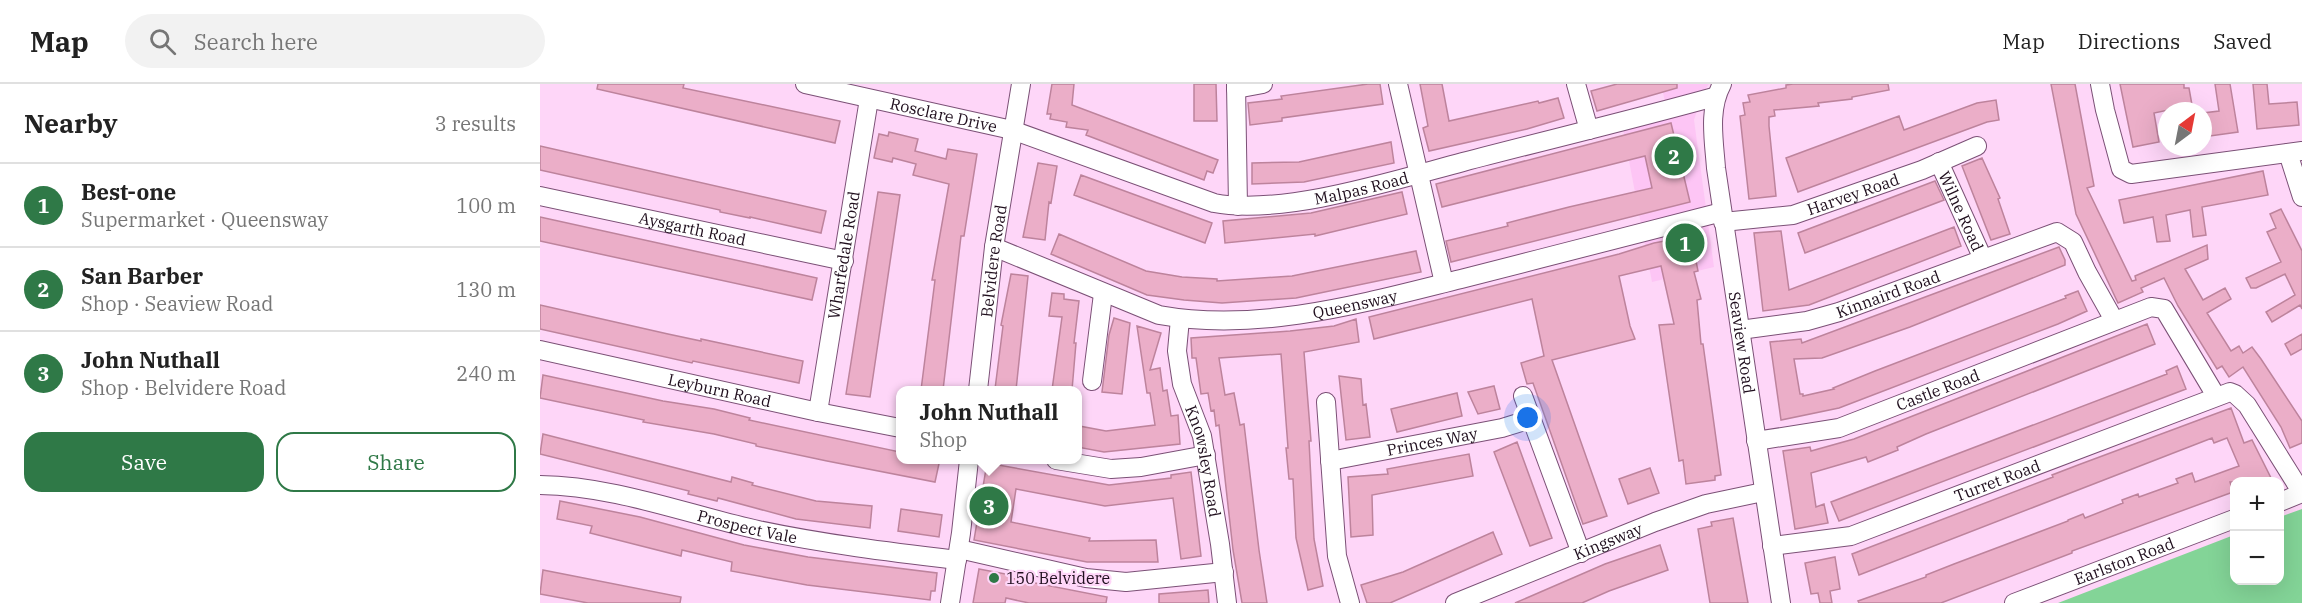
<!DOCTYPE html>
<meta charset="utf-8">
<style>
:root{--surface:#fff;--page:#f2f2f2;--text:#222;--muted:#767676;--line:#e0e0e0;--accent:#2f7947}
body{margin:0;font-family:"IBM Plex Serif",serif;background:var(--page);color:var(--text)}
.controls{position:absolute;right:18px;bottom:18px;display:grid;overflow:hidden;border-radius:12px;box-shadow:0 6px 24px #0002}
.controls button{width:54px;height:54px;display:grid;place-items:center;padding:0;border:0;border-bottom:2px solid var(--line);background:var(--surface);color:var(--text);font:30px sans-serif}
.compass{position:absolute;left:1618px;top:18px;width:54px;height:54px;border-radius:50%;background:var(--surface);box-shadow:0 6px 24px #0002;rotate:32deg}
.you{position:absolute;left:988px;top:334px;width:21px;height:21px;margin:-15px;border:4px solid #fff;border-radius:50%;background:#1a73e8;box-shadow:0 0 0 9px #1a73e833}
.badge{display:grid;place-items:center;width:39px;height:39px;border-radius:50%;background:var(--accent);color:#fff;font-size:20px;font-weight:700}
.pin{position:absolute;translate:-50% -50%;border:3px solid #fff;box-shadow:0 2px 6px #0006}
.popup{position:absolute;left:356px;top:302px;width:186px;height:78px;box-sizing:border-box;display:grid;place-content:center;border-radius:12px;background:var(--surface);filter:drop-shadow(0 2px 4px #0005);font-size:20px;white-space:nowrap;color:var(--muted)}
.popup b{font-size:22px;color:var(--text)}
.popup::after{content:'';position:absolute;left:50%;top:100%;margin-left:-12px;border:12px solid transparent;border-top-color:var(--surface)}
.list{margin:0;padding:0;list-style:none}
h2{display:flex;justify-content:space-between;align-items:center;height:78px;margin:0;padding:0 24px;font-size:26px}
h2 small{font-size:20px;font-weight:400;color:var(--muted)}
.list li{display:grid;grid-template-columns:39px 1fr auto;gap:18px;align-items:center;box-sizing:border-box;height:84px;padding:0 24px;border-top:2px solid var(--line)}
.list b{display:block;font-size:22px;white-space:nowrap}
.list p{margin:0;font-size:20px;white-space:nowrap;color:var(--muted)}
.list em{font-size:20px;font-style:normal;color:var(--muted)}
.actions{display:flex;gap:12px;padding:18px 24px}
.actions a{flex:1;padding:14px 0;border:2px solid var(--accent);border-radius:18px;text-align:center;font-size:21px;color:var(--accent)}
.actions .main{background:var(--accent);color:#fff}
.icon{flex:none;width:33px;height:33px;fill:none;stroke:currentColor;stroke-width:2;stroke-linecap:round;stroke-linejoin:round}
.map{position:relative;flex:none;width:1762px;height:519px;overflow:hidden}
header{display:flex;align-items:center;gap:36px;box-sizing:border-box;height:84px;padding:0 30px;background:var(--surface);border-bottom:2px solid var(--line)}
header strong{font-size:28px}
nav{display:flex;gap:33px;margin-inline-start:auto;font-size:21px}
.search{width:420px;height:54px;background:var(--page);display:flex;align-items:center;gap:15px;box-sizing:border-box;padding:0 21px;border-radius:33px;color:var(--muted);font-size:22px}
main{display:flex}
aside{flex:1;background:var(--surface)}
.map>svg:first-child{display:block}
.built{fill:#fdc5f5}
.green{fill:#83d497}
.building{fill:#ebaec8;stroke:#bd839c;stroke-width:1.5}
.lines{fill:none;stroke-linecap:round;stroke-linejoin:round}
.minor-casing{stroke:#7b5076;stroke-width:20}
.minor{stroke:#fff;stroke-width:18}
.poi-dot{fill:#2f7947;stroke:#fed6f8;stroke-width:2}
.labels{text-anchor:middle;dominant-baseline:central;stroke-width:4.5;stroke-linejoin:round;paint-order:stroke}
.street-label{font-size:16px;fill:#1f0e1d;stroke:#fed6f8}
.poi-label{font-size:16px;fill:#1f0e1d;stroke:#fed6f8;text-anchor:start}
</style>
<header>
<strong>Map</strong>
<div class="search"><svg class="icon" aria-label="search" viewBox="0 0 24 24"><circle cx="10" cy="10" r="6"/><path d="M15 15l6 6"/></svg>Search here</div>
<nav><a>Map</a><a>Directions</a><a>Saved</a></nav>
</header>
<main>
<aside>
<h2>Nearby<small>3 results</small></h2>
<ul class="list">
<li><span class="badge">1</span><div><b>Best-one</b><p>Supermarket · Queensway</p></div><em>100 m</em></li>
<li><span class="badge">2</span><div><b>San Barber</b><p>Shop · Seaview Road</p></div><em>130 m</em></li>
<li><span class="badge">3</span><div><b>John Nuthall</b><p>Shop · Belvidere Road</p></div><em>240 m</em></li>
</ul>
<div class="actions"><a class="main">Save</a><a>Share</a></div>
</aside>
<div class="map">
<svg width="1762" height="519" viewBox="0 0 1762 519">
<rect width="100%" height="100%" fill="#fed6f8"/>
<path class="built" d="M1121 0H1169L1163 8 1154 36 1174 183 1112 198 1083 45 1129 35Z"/>
<path class="green" d="M1762 425V519H1518L1694 451V496H1740V433Z"/>
<path class="building" d="M58 0H144L143 4 300 37 295 59 57 5Z
M512 0H534L532 21 678 76 673 89 667 87 664 96 546 51 548 46 526 43 527 38 510 35 511 30H507Z
M654 0H676L677 37H654Z
M828 0H840L843 20 742 34V37L710 41 708 19 742 15 741 12Z
M880 0H902L909 37 998 17 999 19 1018 14 1024 34 987 45 889 67 883 44 888 42Z
M1077 0H1137V4L1057 27 1051 7Z
M1253 0H1348L1349 6 1312 13V15L1278 19 1279 22 1234 26 1235 32 1229 33V42L1236 112 1209 115 1200 32 1205 31 1203 19 1210 18 1208 11 1246 4V1Z
M1511 0H1535L1554 102 1547 104 1592 197 1596 196 1595 192 1667 161 1668 175 1645 185 1663 216 1685 204 1691 215 1667 229 1691 267 1699 262 1703 269 1712 263 1721 275 1762 337V359L1750 364 1741 343 1703 283 1689 293 1682 282 1677 285 1638 222 1624 194 1601 204 1603 208 1578 219 1536 130Z
M1580 0H1644V4H1649L1652 21 1614 29 1619 58 1593 63Z
M1675 0H1690L1698 48 1663 53V29L1679 27Z
M1713 0H1727L1729 20 1757 18 1759 41 1717 45Z
M1456 16 1459 36 1447 38 1258 108 1246 74 1359 32 1364 46 1437 19Z
M1131 39 1150 118 911 178 906 157 968 142 967 139 1029 123 1112 104 1105 72 902 123 896 100Z
M349 48 378 55 375 67 406 75 408 65 437 70 424 152H421L403 306H381L395 196H392L409 100 373 91 376 80 353 74 352 78 334 74 339 50 348 52Z
M851 58 854 79 764 98 712 100V79L759 78Z
M0 62 286 127 281 149 210 133V134L180 128V126L0 86Z
M1442 74 1460 114 1458 115 1470 150 1451 156 1422 82Z
M498 79 517 82 511 119 509 118 505 156 483 153Z
M1723 87 1728 111 1662 123 1666 151 1653 153 1650 126 1626 131 1630 157 1617 158 1613 133 1584 139 1579 116Z
M541 91 672 139 665 159 534 111Z
M1395 97 1404 116 1265 169 1258 149Z
M338 108 360 111 330 313 306 310Z
M862 108 867 130 775 152V150L685 159 683 137 771 129Z
M1741 125 1762 167V225L1760 221 1732 238 1726 228 1755 211 1745 190 1716 204H1711L1706 194 1741 178 1727 148 1736 144 1730 130Z
M0 133 277 194 272 216 0 157Z
M1414 143 1421 162 1269 221 1223 227 1214 149 1241 147 1249 206Z
M519 150 606 187 642 193 677 195V197L752 192 876 167 881 188 756 214 682 219 644 216 607 211 511 170Z
M1151 152 1158 187 1154 188 1161 215 1157 216 1161 260H1163L1181 391 1175 392V396L1146 400 1143 376 1139 377 1119 241 1134 240 1121 182 1079 192 1090 242 1095 255 1012 276 1067 432 1043 440 993 299 987 300 981 279 1004 272 992 215 834 255 829 233 1079 170 1114 159Z
M1519 163 1525 176V181L1370 243 1282 274 1254 275 1260 310H1263V312L1294 305 1293 304 1335 287 1526 214 1525 212 1538 207 1547 227 1518 240 1299 324 1241 336 1230 258 1261 255 1262 259Z
M471 190 488 192 476 306 455 305 463 242 461 241Z
M512 209 524 210V215L539 217 534 259H536L532 306H512L522 233 509 232Z
M0 221 128 250 161 257V255L263 277 259 299 153 277 152 279 0 245Z
M574 234 590 239 582 310 562 308 569 251Z
M816 235 819 258 764 268 771 357H769L774 455 783 502 768 506 756 454 753 395H749L746 364H748L741 270 679 274 685 311 694 309 700 341 704 340 719 466 727 519H702L693 466 679 341 676 342 674 326 671 327 668 309 661 310 656 274H652L651 254 750 247 794 242Z
M1607 240 1615 260 1386 350 1357 363 1358 366 1328 378 1326 373 1271 389 1276 423 1284 420 1288 439 1255 445 1243 367 1270 363 1271 367 1314 355Z
M597 242 621 249 610 286 620 284 623 307 627 306 631 332 638 331 640 360 564 368 537 363 539 342 566 347 615 341 610 309H607Z
M1762 250V265L1751 271 1745 260Z
M1637 282 1646 305 1299 437 1291 418 1627 290 1626 287Z
M3 291 123 317 174 325 210 334 209 336 360 368V375H400L395 398 287 377 216 362V360L174 350 103 338 104 336 0 314Z
M799 292 821 295 823 321 826 320 830 353 806 356Z
M954 302 960 325 938 330 928 308Z
M917 309 922 332 857 348 851 325Z
M1691 324 1704 359 1712 356 1731 394 1722 398H1690L1693 408 1532 467V469L1503 480 1401 519H1319L1318 517 1386 493V491L1414 480 1528 437V436L1543 430 1545 434 1583 419 1582 416 1598 410 1599 413 1638 399 1636 395 1652 389 1655 398 1699 382 1687 354 1674 359 1672 354 1319 491 1312 470 1513 393 1512 391 1538 381Z
M3 350 191 398 192 393 213 399 212 401 276 417 332 422 330 444 256 435 178 414 177 417 148 410 149 407 0 370Z
M977 358 1012 454 990 462 954 368Z
M929 370 933 392 832 411 833 451 811 453 808 393 848 390 847 385Z
M447 379 569 401 631 394V391L651 388 661 472 641 475 633 414 565 422 476 405 471 438 550 454 549 457 616 456 618 478H547L434 456Z
M1110 384 1119 409 1088 420 1079 395Z
M20 417 100 433 204 461 268 473 397 489 395 507H391L390 516 267 501 191 487 192 478 142 466 141 472 50 449 52 442 17 435Z
M361 425 402 431 399 453 358 447Z
M1193 434 1208 519H1170L1158 445 1172 442 1171 438Z
M953 448 962 470 850 519H827L821 501 863 488Z
M1120 461 1128 486 1069 507 1042 519H975L1065 480Z
M1295 473 1300 505 1290 507 1292 519H1280L1278 509 1271 510 1265 479Z
M439 485 471 491 470 494 567 513 566 519H489L466 514 465 519H433Z
M3 486 141 513 140 519H48L0 510Z
M668 506 669 519H619V510Z"/>
<g class="lines">
<defs>
<g id="minor">
<path id="s1" d="M265 0 472 46 674 119C743 132 855 96 923 78 1007 56 1091 36 1174 13"/>
<path d="M696 0 698 122"/>
<path d="M858 0 904 199"/>
<path d="M1036 0 1049 46"/>
<path id="s2" d="M1182 0C1168 26 1174 56 1176 84L1241 519"/>
<path d="M1560 0 1565 26 1581 85 1591 90 1762 67"/>
<path d="M696 5 723 0"/>
<path d="M1748 69 1762 113"/>
<path id="s3" d="M1399 78 1443 175"/>
<path id="s4" d="M0 112 304 177"/>
<path id="s5" d="M1183 138 1253 131 1382 86 1437 62"/>
<path id="s6" d="M454 163 619 231C720 249 824 219 921 195 1008 173 1094 150 1182 128"/>
<path id="s7" d="M640 235 637 267 642 300 662 352 680 460 687 519"/>
<path id="s8" d="M1200 246 1267 237 1299 228 1517 148 1533 158 1547 188 1574 236"/>
<path id="s9" d="M0 266 278 328 360 344"/>
<path d="M552 297 563 210"/>
<path id="s10" d="M438 306 454 163 481 0"/>
<path d="M983 312 1041 469"/>
<path d="M786 318 797 472 810 519"/>
<path id="s11" d="M278 328 329 15"/>
<path id="s12" d="M1216 357 1299 344 1611 223 1624 225 1676 312"/>
<path d="M516 376 571 385 601 383 666 371"/>
<path id="s13" d="M790 377 962 344 991 335"/>
<path id="s14" d="M0 401C75 402 146 430 218 446 284 460 350 468 417 476"/>
<path d="M1740 418 1762 409"/>
<path id="s15" d="M1232 462 1311 452 1690 308 1695 310 1707 321 1762 409"/>
<path d="M419 465 546 494 586 498 684 488"/>
<path d="M410 519 421 449 429 376"/>
<path id="s16" d="M915 519 1115 438 1166 420 1223 408"/>
<path id="s17" d="M1474 519 1694 435"/>
</g>
</defs>
<use href="#minor" class="minor-casing"/>
<use href="#minor" class="minor"/>
</g>
<circle class="poi-dot" cx="454" cy="494" r="6"/>
<g class="labels">
<g class="street-label">
<text stroke="none"><textPath href="#s1" startOffset="142">Rosclare Drive</textPath></text>
<text stroke="none"><textPath href="#s1" startOffset="576">Malpas Road</textPath></text>
<text stroke="none"><textPath href="#s5" startOffset="134">Harvey Road</textPath></text>
<text stroke="none"><textPath href="#s3" startOffset="54">Wilne Road</textPath></text>
<text stroke="none"><textPath href="#s4" startOffset="156">Aysgarth Road</textPath></text>
<text stroke="none"><textPath href="#s11" startOffset="159">Wharfedale Road</textPath></text>
<text stroke="none"><textPath href="#s10" startOffset="130">Belvidere Road</textPath></text>
<text stroke="none"><textPath href="#s8" startOffset="153">Kinnaird Road</textPath></text>
<text stroke="none"><textPath href="#s6" startOffset="376">Queensway</textPath></text>
<text stroke="none"><textPath href="#s2" startOffset="262">Seaview Road</textPath></text>
<text stroke="none"><textPath href="#s12" startOffset="190">Castle Road</textPath></text>
<text stroke="none"><textPath href="#s9" startOffset="184">Leyburn Road</textPath></text>
<text stroke="none"><textPath href="#s13" startOffset="104">Princes Way</textPath></text>
<text stroke="none"><textPath href="#s7" startOffset="146">Knowsley Road</textPath></text>
<text stroke="none"><textPath href="#s15" startOffset="236">Turret Road</textPath></text>
<text stroke="none"><textPath href="#s14" startOffset="212">Prospect Vale</textPath></text>
<text stroke="none"><textPath href="#s16" startOffset="165">Kingsway</textPath></text>
<text stroke="none"><textPath href="#s17" startOffset="118">Earlston Road</textPath></text>
</g>
<g class="poi-label">
<text x="466" y="494">150 Belvidere</text>
</g>
</g>
</svg>
<div class="controls">
<button>+</button>
<button>−</button>
</div>
<svg class="compass" viewBox="-18 -18 36 36"><path d="M0-13l5 13h-10z" fill="#e53935"/><path d="M0 13l5-13h-10z" fill="#767676"/></svg>
<div class="you"></div>
<div class="pin badge" style="left:1145px;top:159px">1</div>
<div class="pin badge" style="left:1134px;top:72px">2</div>
<div class="pin badge" style="left:449px;top:422px">3</div>
<div class="popup"><b>John Nuthall</b>Shop</div>
</div>
</main>
